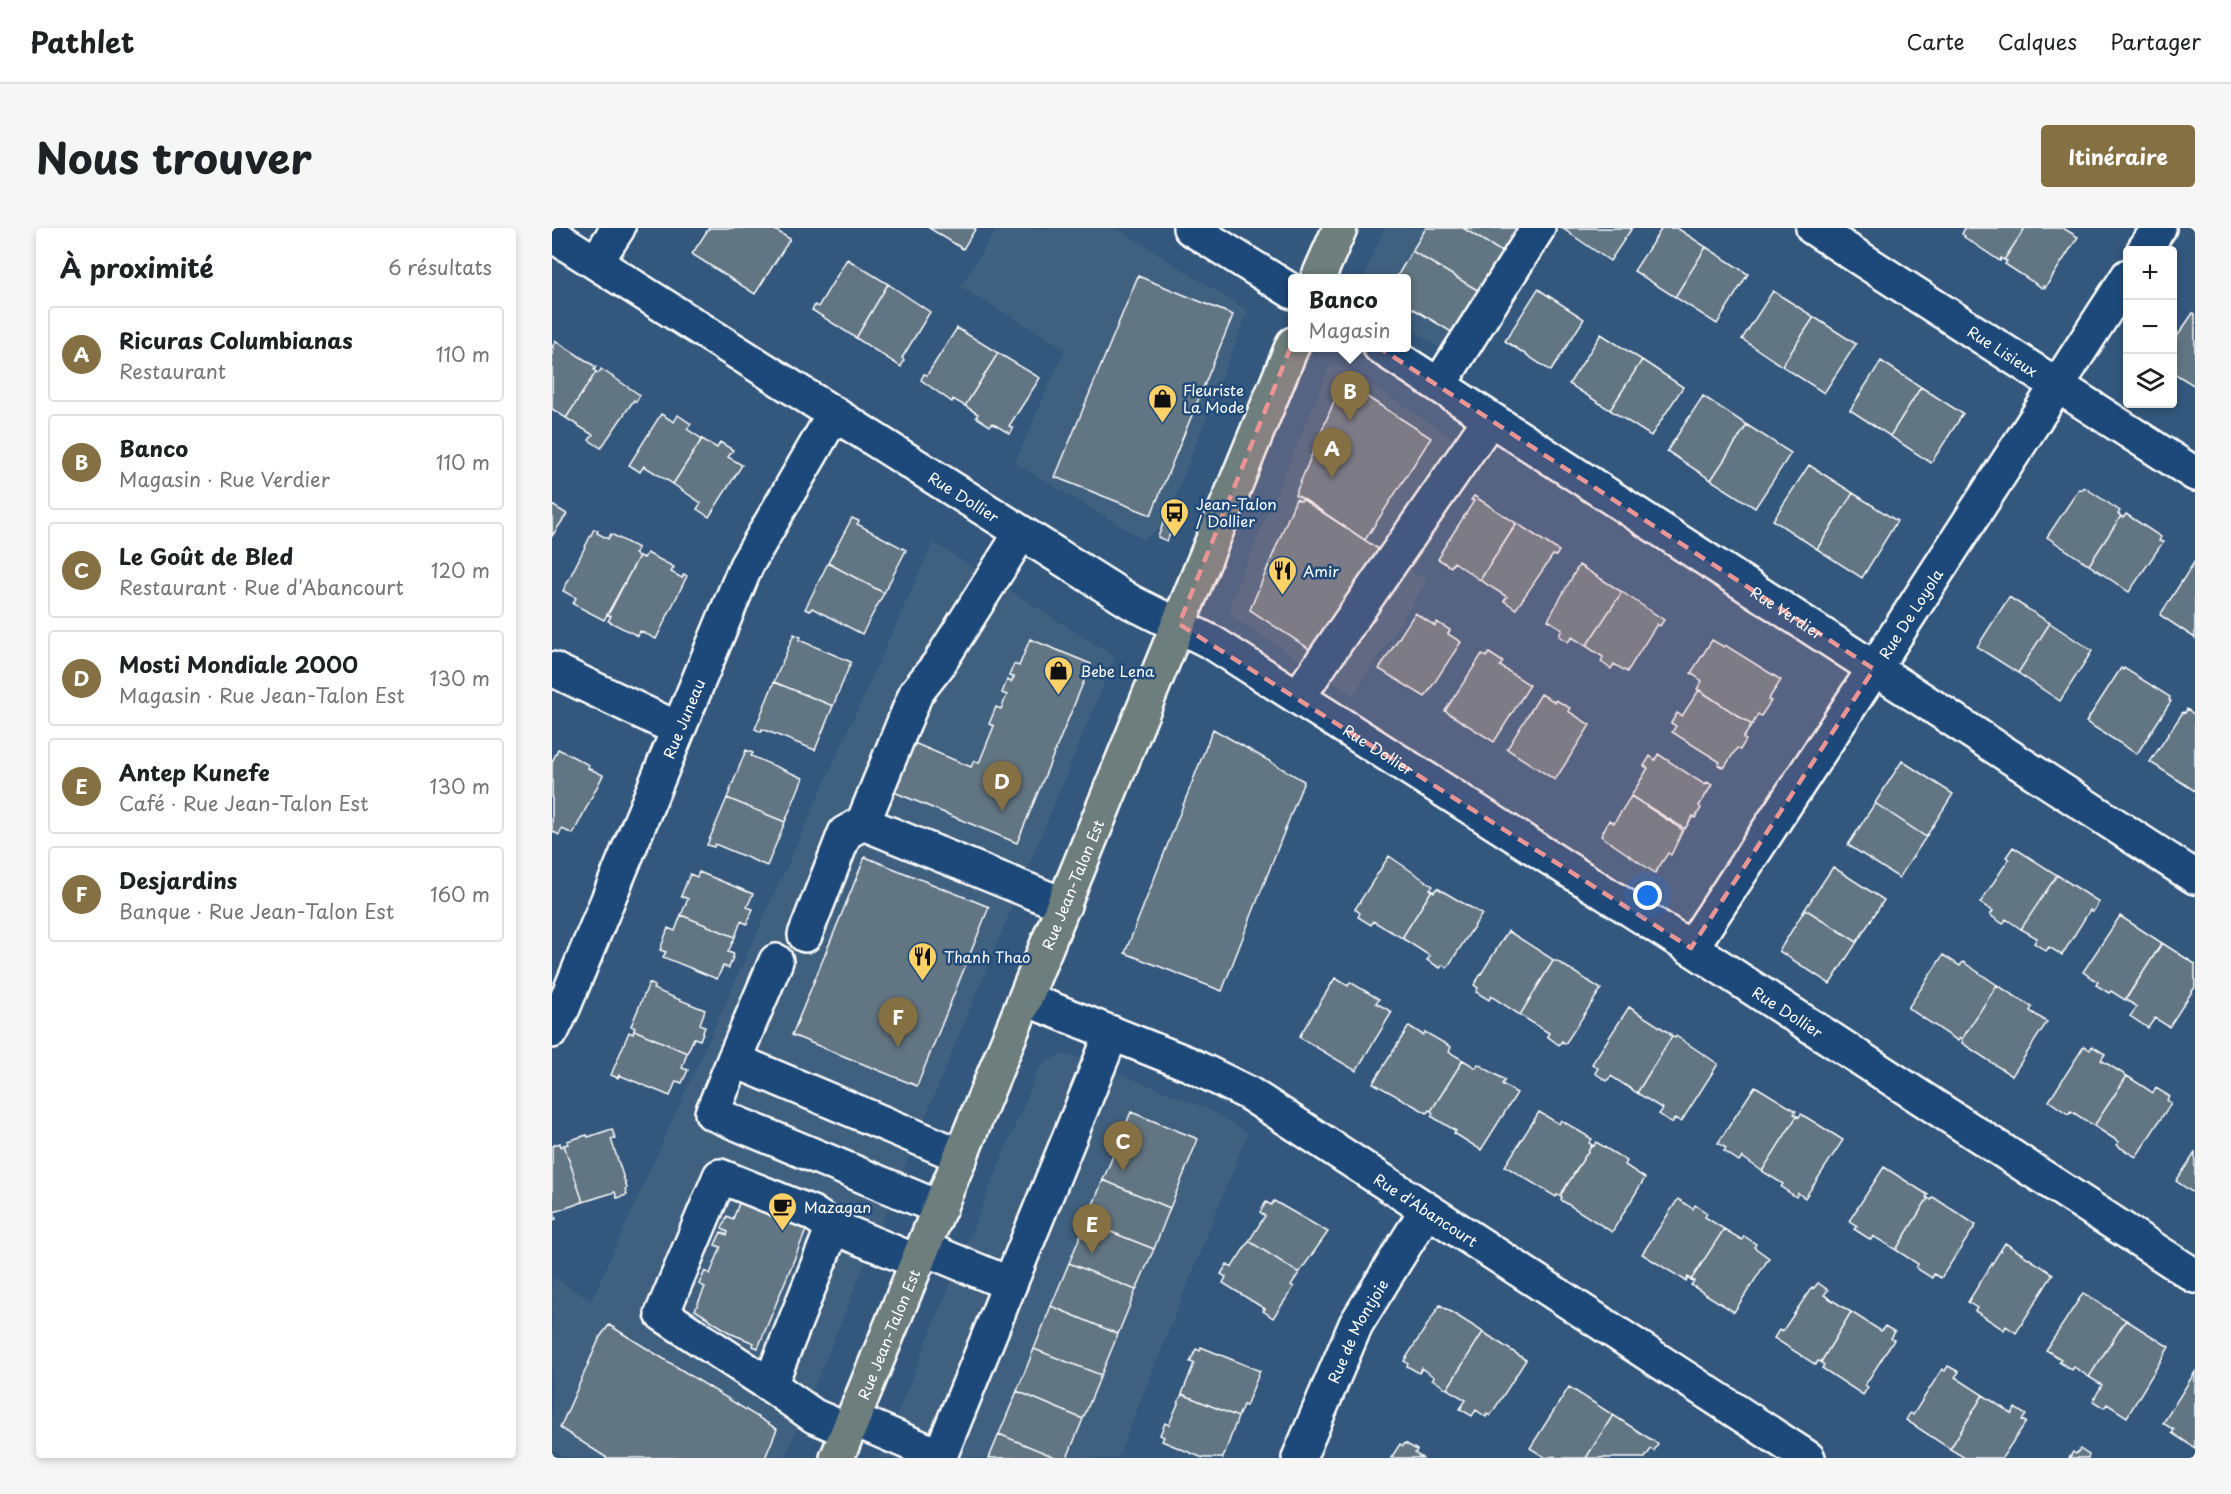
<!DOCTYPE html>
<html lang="fr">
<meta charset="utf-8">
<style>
:root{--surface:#fff;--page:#f6f6f6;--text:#202124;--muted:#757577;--line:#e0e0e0;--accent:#847042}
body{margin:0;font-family:"Playpen Sans",sans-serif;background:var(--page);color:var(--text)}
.controls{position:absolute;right:18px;top:18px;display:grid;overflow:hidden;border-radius:6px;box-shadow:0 3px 9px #0003}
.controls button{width:54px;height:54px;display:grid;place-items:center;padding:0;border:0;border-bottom:2px solid var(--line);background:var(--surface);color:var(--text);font:30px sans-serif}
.you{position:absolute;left:1096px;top:668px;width:21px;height:21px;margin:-15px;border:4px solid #fff;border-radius:50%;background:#1a73e8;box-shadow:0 0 0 9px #1a73e833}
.badge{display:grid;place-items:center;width:39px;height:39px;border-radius:50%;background:var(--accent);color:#fff;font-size:20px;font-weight:700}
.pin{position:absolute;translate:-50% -50px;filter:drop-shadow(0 2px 3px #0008)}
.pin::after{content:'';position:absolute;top:32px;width:21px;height:18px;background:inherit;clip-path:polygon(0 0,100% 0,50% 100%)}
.popup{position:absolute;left:736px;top:46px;width:123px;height:78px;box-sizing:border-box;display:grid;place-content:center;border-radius:6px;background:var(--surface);filter:drop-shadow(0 2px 4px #0005);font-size:20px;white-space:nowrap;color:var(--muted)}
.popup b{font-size:22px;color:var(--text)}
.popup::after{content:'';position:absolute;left:50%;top:100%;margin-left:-12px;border:12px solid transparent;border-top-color:var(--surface)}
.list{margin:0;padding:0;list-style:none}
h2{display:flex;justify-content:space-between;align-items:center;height:78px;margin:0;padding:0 24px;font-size:26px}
h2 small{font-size:20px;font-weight:400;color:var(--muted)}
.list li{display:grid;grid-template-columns:39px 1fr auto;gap:18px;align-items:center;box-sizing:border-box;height:96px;margin:0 12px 12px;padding:0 12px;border:2px solid var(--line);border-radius:6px}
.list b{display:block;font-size:22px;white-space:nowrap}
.list p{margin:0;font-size:20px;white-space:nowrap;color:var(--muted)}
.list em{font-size:20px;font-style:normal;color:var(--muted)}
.icon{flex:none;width:33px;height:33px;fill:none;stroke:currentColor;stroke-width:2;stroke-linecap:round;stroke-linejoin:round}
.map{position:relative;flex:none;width:1643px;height:1230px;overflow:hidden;border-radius:6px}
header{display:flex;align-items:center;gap:36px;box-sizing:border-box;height:84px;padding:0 30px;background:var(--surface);border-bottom:2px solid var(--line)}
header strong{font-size:28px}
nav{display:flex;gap:33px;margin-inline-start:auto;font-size:21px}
.intro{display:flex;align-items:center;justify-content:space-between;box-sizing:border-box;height:144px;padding:0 36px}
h1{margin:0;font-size:42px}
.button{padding:15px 27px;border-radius:6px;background:var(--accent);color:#fff;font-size:21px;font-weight:700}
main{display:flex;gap:36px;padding:0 36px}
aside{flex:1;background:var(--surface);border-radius:6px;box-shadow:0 3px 9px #0003}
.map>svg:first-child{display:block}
.built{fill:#41607f}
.building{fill:#627583;stroke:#fff;stroke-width:1.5}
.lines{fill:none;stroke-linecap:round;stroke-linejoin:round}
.minor-casing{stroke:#fff;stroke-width:38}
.major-casing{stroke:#fff;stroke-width:38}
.minor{stroke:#1f4a7a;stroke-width:33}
.major{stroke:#6d7e7c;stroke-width:33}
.marked{fill:#ea9494;fill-opacity:0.2;stroke:#ea9494;stroke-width:4.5;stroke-dasharray:12 8;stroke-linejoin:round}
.labels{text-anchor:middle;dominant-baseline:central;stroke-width:5;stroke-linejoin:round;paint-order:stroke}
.street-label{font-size:15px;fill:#fff;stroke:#1f4a7a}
.poi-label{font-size:15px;fill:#fff;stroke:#1f4a7a;text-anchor:start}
</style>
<header>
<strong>Pathlet</strong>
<nav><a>Carte</a><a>Calques</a><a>Partager</a></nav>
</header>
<div class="intro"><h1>Nous trouver</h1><a class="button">Itinéraire</a></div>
<main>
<aside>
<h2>À proximité<small>6 résultats</small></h2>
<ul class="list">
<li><span class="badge">A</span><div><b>Ricuras Columbianas</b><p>Restaurant</p></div><em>110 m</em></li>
<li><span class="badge">B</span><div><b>Banco</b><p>Magasin · Rue Verdier</p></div><em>110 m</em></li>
<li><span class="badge">C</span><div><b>Le Goût de Bled</b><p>Restaurant · Rue d'Abancourt</p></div><em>120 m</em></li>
<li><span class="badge">D</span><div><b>Mosti Mondiale 2000</b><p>Magasin · Rue Jean-Talon Est</p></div><em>130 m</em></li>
<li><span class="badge">E</span><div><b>Antep Kunefe</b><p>Café · Rue Jean-Talon Est</p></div><em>130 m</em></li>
<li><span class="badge">F</span><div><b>Desjardins</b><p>Banque · Rue Jean-Talon Est</p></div><em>160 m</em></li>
</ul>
</aside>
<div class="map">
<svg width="1643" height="1230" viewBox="0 0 1643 1230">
<rect width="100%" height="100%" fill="#33577d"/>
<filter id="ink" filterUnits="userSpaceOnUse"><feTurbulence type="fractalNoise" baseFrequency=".0167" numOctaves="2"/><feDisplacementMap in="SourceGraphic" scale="12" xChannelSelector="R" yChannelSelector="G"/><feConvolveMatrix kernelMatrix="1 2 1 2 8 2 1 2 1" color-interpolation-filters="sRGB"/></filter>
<g filter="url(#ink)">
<path class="built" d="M445 0H565L696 83 613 296 592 312 463 235 513 120 408 59Z
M832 0H974L894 124 855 99V50H811Z
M782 138 795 141 932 231 859 343 875 353 801 467 684 391 680 387 678 381 679 373 777 141Z
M381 314 563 429 233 1230H15L0 1221V1048L39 1073Z
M508 827 526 829 658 882 696 905 566 1230H327L486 842 491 836Z"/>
<path class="building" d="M157 0H220L238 11 203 66 140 26Z
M377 0H424L411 21Z
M874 0H911L950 24 927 63 860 23Z
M911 0H965L950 24Z
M1010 0H1080L1058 33Z
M1110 0H1125L1154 19 1123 69 1082 43Z
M1413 0H1473L1452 32 1449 30 1448 33 1412 9 1413 8 1410 6Z
M1473 0H1511L1526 9 1493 60 1491 58 1490 60 1453 36 1455 33 1452 32Z
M1154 19 1196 46 1165 96 1123 69Z
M860 23 927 63 901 105 855 77V50H844Z
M295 31 336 56 304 110 260 82 263 77 266 79Z
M586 48 681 87 599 287 503 249Z
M336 56 378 84 350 130 352 132 349 139 304 110Z
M986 61 1032 91 999 143 953 113Z
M1221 63 1262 89 1230 138 1190 111Z
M1641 85 1643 86V158L1620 144V116Z
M1262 89 1304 116 1272 165 1230 138Z
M405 100 446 125 413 178 401 171 400 174 369 152 372 146 375 147Z
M1049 106 1090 132 1058 182 1017 156Z
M4 113 44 139 42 142 44 144 14 190 0 181V124L2 121 0 119Z
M446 125 488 150 457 198 461 200 458 206 440 195 438 198 424 189 426 186 413 178Z
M1090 132 1131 159 1099 208 1058 182Z
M1329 133 1369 159 1338 208 1298 182Z
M49 141 88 167 84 174 82 172 49 220 37 212 41 207 14 190 44 144 47 145Z
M795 156 879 210 813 312 750 270 743 267 788 159 792 161Z
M1369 159 1411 186 1379 235 1338 208Z
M1151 168 1195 197 1159 252 1115 223Z
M109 186 122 194 126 187 139 196 135 201 150 211 121 256 92 238 88 244 77 237Z
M1195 197 1239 225 1203 280 1159 252Z
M150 211 165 220 168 214 181 222 176 229 190 237 157 289 145 281 149 275 121 256Z
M1257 237 1301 265 1265 321 1221 292Z
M1532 259 1568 283 1566 286 1569 288 1537 337 1495 309 1527 261 1530 262Z
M1301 265 1345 293 1310 350 1265 321Z
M922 268 964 295 928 352 902 334 899 339 886 331 890 325 889 324 922 273 919 272Z
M744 271 749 273 750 271 828 322 762 424 698 382Z
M0 277 15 286 0 308Z
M1574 286 1609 309 1607 313 1611 314 1577 364 1537 337 1569 288 1571 290Z
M300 290 307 293 305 296 354 322 332 365 276 335Z
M612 293 622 297 615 313 606 309Z
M966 296 1007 323 1004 328 1001 327 964 381 952 373 955 369 928 352 963 298Z
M42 301 46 303 45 305 56 311 59 306 86 320 83 326 87 328 52 392 21 376 24 370 11 363Z
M95 325 122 339 119 344 130 350 132 346 135 348 104 411 88 403 86 408 56 393 59 388 56 387 87 328 92 330Z
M1643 333V410L1608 387Z
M276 335 332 365 310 406 260 380 258 383 253 381Z
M1027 337 1070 364 1034 418 1020 409 1016 414 1007 408 1010 401 996 392Z
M1070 364 1112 392 1108 398 1105 396 1075 444 1062 436 1059 441 1049 434 1051 429 1034 418Z
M1457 369 1498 395 1466 445 1425 419Z
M863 385 883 398 885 394 898 402 896 406 909 414 873 469 827 441Z
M1498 395 1540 423 1508 473 1466 445Z
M242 406 249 409 247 412 299 434 281 478 222 454Z
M478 411 539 436 465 615 342 564 362 515 419 539 422 533 427 535 442 498 437 496 444 479 449 481 455 467 450 465 455 452 459 454 462 449 457 448 462 436 467 438Z
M1160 412 1172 419 1173 417 1229 452 1216 472 1219 473 1209 488 1206 486 1200 497 1145 461 1150 453 1139 445Z
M937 425 951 434 948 438 978 457 942 514 893 483 930 426 934 429Z
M1569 440 1571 442 1572 440 1618 469 1617 472 1619 473 1585 526 1534 494Z
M222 454 281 478 263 522 210 501 209 504 203 501Z
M1147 462 1200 497 1191 510 1194 512 1188 522 1185 520 1172 540 1166 537 1168 534 1120 504 1124 498 1119 495 1125 485 1130 488Z
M989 466 1003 474 1004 472 1018 480 1016 483 1038 497 1003 552 955 521Z
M1635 481 1643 487V563L1598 534 1631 484 1633 485Z
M661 501 752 553 670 763 573 725Z
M6 521 37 537 36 540 51 547 21 606 10 601 7 607 0 603V534Z
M194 522 201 525 199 528 251 550 233 594 175 570Z
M1106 526 1153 557 1155 554 1160 557 1147 578 1149 580 1143 590 1141 588 1133 601 1079 568 1096 540 1092 538 1098 528 1103 532Z
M1350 533 1401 566 1374 609 1323 575Z
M1079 568 1131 602 1119 627 1116 625 1103 645 1049 608 1057 592 1062 595Z
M175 570 233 594 215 638 163 616 162 619 155 617Z
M1323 575 1374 609 1347 650 1296 617Z
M1461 619 1505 647 1469 701 1454 691 1451 696 1438 687 1441 683 1428 675 1457 631 1454 629Z
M837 628 881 658 878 661 880 662 850 710 821 693 819 697 806 689 808 685 803 681Z
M313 629 437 679 365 858 240 807Z
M1281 639 1332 672 1305 714 1253 681Z
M147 644 201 666 195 679 201 681 195 696 189 693 183 709 129 687 136 671 129 668 138 646 145 649Z
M1505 647 1547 674 1541 684 1538 682 1510 727 1497 719 1494 723 1482 715 1485 710 1469 701Z
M885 660 930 686 895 740 891 737 888 740 875 732 878 728 850 710 880 662 882 664Z
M1253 681 1305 714 1278 756 1227 723Z
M129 687 183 709 176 724 182 726 177 740 171 738 165 751 111 729 114 724 108 722 116 700 123 703Z
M1568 688 1610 715 1573 772 1559 763 1557 765 1544 757 1546 754 1531 744Z
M956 703 1000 731 1001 733 968 787 939 768 937 772 924 764 926 760 922 757Z
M1610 715 1643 736V759L1617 799 1603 790 1596 800 1578 788 1585 779 1574 771Z
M1391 727 1408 738 1411 734 1445 757 1410 811 1408 810 1406 813 1356 780Z
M1001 733H1005L1049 761 1013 816 1010 813 1007 817 995 808 997 805 968 787Z
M783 750 796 758 798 754 827 771 824 775 840 784 804 843 747 809Z
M97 755 103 758 101 761 153 782 148 796 153 799 148 812 142 810 135 825 82 802 83 800 79 798Z
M1445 757 1480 779 1478 783 1495 794 1460 848 1410 815V811Z
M1077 779 1119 806 1118 807 1120 808 1085 865 1059 848 1055 853 1043 845 1046 840 1040 836Z
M857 798 871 807 873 804 899 819 897 824 911 832 879 883 877 882 875 885 821 855Z
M82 802 135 825 130 840 136 842 130 855 124 853 118 868 67 847 66 850 59 847 77 804 81 806Z
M1120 808 1123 810 1124 808 1166 836 1129 894 1123 890 1120 895 1107 886 1111 881 1085 865Z
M1532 818 1538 822 1540 818 1553 826 1549 832 1575 848 1542 898 1519 883 1516 886 1497 873Z
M911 832 924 840 926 836 953 852 950 856 965 865 929 922 902 905 904 903 879 888 881 885 879 883Z
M1575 848 1601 865 1604 860 1617 868 1615 872 1619 875 1584 929 1564 917 1567 914 1542 898Z
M1203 858 1244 883 1242 886 1245 888 1210 943 1190 929 1187 933 1172 923 1174 920 1166 915Z
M579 884 646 911 618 980 551 952Z
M987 884 1007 896 1009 892 1040 911 1037 915 1040 917 1008 968 1005 967 1004 969 953 938Z
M1249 886 1291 912 1253 970 1246 965 1244 969 1229 959 1231 956 1210 943 1245 888 1247 889Z
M60 901 63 910 59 911 75 960 73 961 75 967 65 970 63 964 31 974 12 917 16 916 15 913 35 907 36 909Z
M1044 914 1075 933 1073 937 1093 950 1060 1004 1009 972 1010 969 1008 968 1040 917 1042 918Z
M8 915 9 919 12 917 31 974 2 984 4 991 0 992V918Z
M1643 925V966L1624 953Z
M1332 939 1376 967 1374 969 1376 970 1344 1022 1321 1008 1319 1012 1302 1001 1305 998 1297 993Z
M551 952 618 980 602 1021 534 994Z
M191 965 259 990 206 1120 201 1118 202 1115 180 1106 143 1082 153 1059 147 1056 153 1043 158 1046 169 1019 163 1017 169 1004 175 1007 176 1004 170 1001 175 988 181 991Z
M1381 969 1424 997 1389 1050 1382 1046 1380 1050 1364 1040 1366 1036 1344 1022 1376 970 1379 972Z
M1126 971 1141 981 1143 977 1155 985 1153 989 1172 1001 1139 1052 1136 1049 1134 1053 1090 1026Z
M722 973 776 1004 747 1045 697 1013 713 988 708 984 714 974 719 977Z
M534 994 602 1021 584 1062 517 1035Z
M1172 1001 1190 1012 1192 1008 1204 1016 1202 1019 1217 1030 1182 1084 1139 1057 1142 1053 1139 1052Z
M697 1013 747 1045 739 1057 742 1059 721 1090 711 1083 713 1081 671 1055 674 1049 669 1046 675 1036 680 1039Z
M1453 1015 1501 1046 1464 1105 1454 1098 1452 1102 1423 1083 1425 1080 1416 1074Z
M517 1035 584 1062 566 1106 499 1078Z
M1266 1055 1276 1062 1272 1067 1299 1084 1269 1134 1266 1133 1264 1137 1222 1110 1227 1102 1230 1104 1260 1059 1262 1060Z
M1531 1065 1574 1092 1537 1149 1522 1139 1520 1142 1507 1134 1509 1131 1494 1122Z
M888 1077 931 1104 895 1161 880 1151 882 1149 870 1140 867 1145 855 1138 856 1136 852 1133Z
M499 1078 566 1106 549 1147 482 1121Z
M1299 1084 1329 1103 1333 1098 1343 1104 1339 1110 1342 1112 1313 1157 1316 1159 1311 1167 1270 1140 1272 1137 1269 1134Z
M1574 1092 1617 1119 1575 1189 1555 1176 1552 1180 1541 1173 1550 1157 1537 1149Z
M57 1097 225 1201 213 1230H55L8 1200 48 1109Z
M931 1104 974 1132 938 1188 935 1186 934 1189 924 1182 920 1188 908 1181 914 1172 895 1161Z
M649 1119 708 1143 694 1178 691 1177 686 1189 630 1166 642 1135 638 1134 644 1121 648 1123Z
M482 1121 549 1147 531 1191 465 1163Z
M1396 1138 1407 1144 1403 1149 1431 1167 1398 1221 1354 1192 1358 1185 1361 1187 1390 1141 1393 1143Z
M1643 1144V1220L1620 1205 1622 1202 1611 1195Z
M1017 1159 1061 1187 1034 1230H1005L1002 1228 994 1230 978 1220Z
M465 1163 531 1191 515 1230H505L447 1206Z
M630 1166 686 1189 671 1230H651L610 1213 612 1209 608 1207 613 1195 617 1197Z
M1431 1167 1460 1186 1463 1180 1474 1187 1470 1192 1474 1194 1450 1230H1413L1398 1221Z
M1061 1187 1106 1216 1102 1223 1099 1221 1093 1230H1034Z
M447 1206 505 1230H437Z
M853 1215 865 1222 863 1225 870 1230H839L848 1216 851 1218Z
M1528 1221 1537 1227 1536 1230H1517L1521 1224 1524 1226Z"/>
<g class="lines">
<defs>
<g id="minor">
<path d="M638 0 741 64"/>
<path id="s1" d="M1261 0 1643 246"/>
<path id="s2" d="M0 7 579 374 661 415 1139 720 1643 1048"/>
<path d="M1592 22 1607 0"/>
<path d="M44 34 66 0"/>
<path id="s3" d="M828 119 1643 649"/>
<path d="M887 157 986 0"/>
<path d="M469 305 386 437 364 465 311 595 512 677"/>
<path d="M0 441 126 501"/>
<path d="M746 469 938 191"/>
<path d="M253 707 293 605 311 595"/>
<path id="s4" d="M1139 720 1322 441 1576 48"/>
<path id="s5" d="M474 771 637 836 696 865 1256 1230"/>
<path id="s6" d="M0 803 12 778 194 338 282 186"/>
<path d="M182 832 224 733"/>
<path d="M388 980 160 885 182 832 409 928"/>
<path d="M371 1020 458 1056"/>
<path d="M218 1157 110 1086 168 948 260 985 281 999"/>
<path d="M301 1191 388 1228 560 805"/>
<path d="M297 1203 262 1188 218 1157 281 999 366 1034"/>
<path id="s7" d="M747 1230 804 1096 874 983"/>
</g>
<g id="major">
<path d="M766 50 788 0"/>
<path id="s8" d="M285 1230 741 116"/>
</g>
</defs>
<use href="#minor" class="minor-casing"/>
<use href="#major" class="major-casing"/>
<use href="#minor" class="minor"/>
<use href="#major" class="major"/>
</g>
</g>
<path class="marked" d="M757 74 1322 441 1139 720 627 396Z"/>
<defs>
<symbol id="shop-pin" viewBox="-11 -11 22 30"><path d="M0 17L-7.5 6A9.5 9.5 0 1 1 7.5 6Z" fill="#ffd166" stroke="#1f4a7a"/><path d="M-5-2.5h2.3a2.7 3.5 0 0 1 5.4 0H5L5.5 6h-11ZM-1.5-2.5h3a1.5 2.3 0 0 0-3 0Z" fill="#111"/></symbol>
<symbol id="bus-pin" viewBox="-11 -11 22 30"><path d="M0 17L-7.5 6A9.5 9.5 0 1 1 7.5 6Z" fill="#ffd166" stroke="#1f4a7a"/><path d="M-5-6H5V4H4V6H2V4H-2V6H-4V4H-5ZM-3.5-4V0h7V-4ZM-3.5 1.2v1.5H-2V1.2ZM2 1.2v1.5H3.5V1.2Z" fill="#111"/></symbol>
<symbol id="restaurant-pin" viewBox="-11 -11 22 30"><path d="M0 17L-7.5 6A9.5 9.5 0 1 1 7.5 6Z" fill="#ffd166" stroke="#1f4a7a"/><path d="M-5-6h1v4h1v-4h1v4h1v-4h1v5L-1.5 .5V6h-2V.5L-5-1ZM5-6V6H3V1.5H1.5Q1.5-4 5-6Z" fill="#111"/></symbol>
<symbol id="cafe-pin" viewBox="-11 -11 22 30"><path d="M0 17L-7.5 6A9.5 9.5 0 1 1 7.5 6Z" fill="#ffd166" stroke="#1f4a7a"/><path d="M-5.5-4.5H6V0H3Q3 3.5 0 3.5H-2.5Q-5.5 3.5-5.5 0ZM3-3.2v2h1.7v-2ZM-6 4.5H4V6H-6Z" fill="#111"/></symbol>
</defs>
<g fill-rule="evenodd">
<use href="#shop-pin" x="594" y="154" width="33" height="45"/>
<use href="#bus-pin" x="606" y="268" width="33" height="45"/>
<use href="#restaurant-pin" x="714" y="326" width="33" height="45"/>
<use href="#shop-pin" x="490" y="426" width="33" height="45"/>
<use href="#restaurant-pin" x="354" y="712" width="33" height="45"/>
<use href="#cafe-pin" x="214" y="962" width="33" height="45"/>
</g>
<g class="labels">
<g class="street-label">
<text stroke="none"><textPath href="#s1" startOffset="226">Rue Lisieux</textPath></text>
<text stroke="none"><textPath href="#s2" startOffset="488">Rue Dollier</textPath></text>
<text stroke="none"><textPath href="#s3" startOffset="486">Rue Verdier</textPath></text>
<text stroke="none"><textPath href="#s4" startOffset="400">Rue De Loyola</textPath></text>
<text stroke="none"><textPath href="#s6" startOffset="339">Rue Juneau</textPath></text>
<text stroke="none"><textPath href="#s2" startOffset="974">Rue Dollier</textPath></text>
<text stroke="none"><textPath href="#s8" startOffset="620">Rue Jean-Talon Est</textPath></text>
<text stroke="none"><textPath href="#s2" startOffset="1460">Rue Dollier</textPath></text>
<text stroke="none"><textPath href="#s5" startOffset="454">Rue d'Abancourt</textPath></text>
<text stroke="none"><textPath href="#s7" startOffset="140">Rue de Montjoie</textPath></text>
<text stroke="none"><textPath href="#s8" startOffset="134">Rue Jean-Talon Est</textPath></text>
</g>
<g class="poi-label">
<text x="631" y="161">Fleuriste<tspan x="631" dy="17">La Mode</tspan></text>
<text x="644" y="275">Jean-Talon<tspan x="644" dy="17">/ Dollier</tspan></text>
<text x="751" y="342">Amir</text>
<text x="528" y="442">Bebe Lena</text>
<text x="392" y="728">Thanh Thao</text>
<text x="252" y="978">Mazagan</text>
</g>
</g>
</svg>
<div class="controls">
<button>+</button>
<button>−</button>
<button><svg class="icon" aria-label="layers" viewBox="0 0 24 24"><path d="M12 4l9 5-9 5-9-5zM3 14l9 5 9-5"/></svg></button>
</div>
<div class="you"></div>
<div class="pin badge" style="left:780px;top:250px">A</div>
<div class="pin badge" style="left:798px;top:193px">B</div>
<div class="popup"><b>Banco</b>Magasin</div>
<div class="pin badge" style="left:571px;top:943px">C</div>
<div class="pin badge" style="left:450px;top:583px">D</div>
<div class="pin badge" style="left:540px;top:1026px">E</div>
<div class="pin badge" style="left:346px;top:819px">F</div>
</div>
</main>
